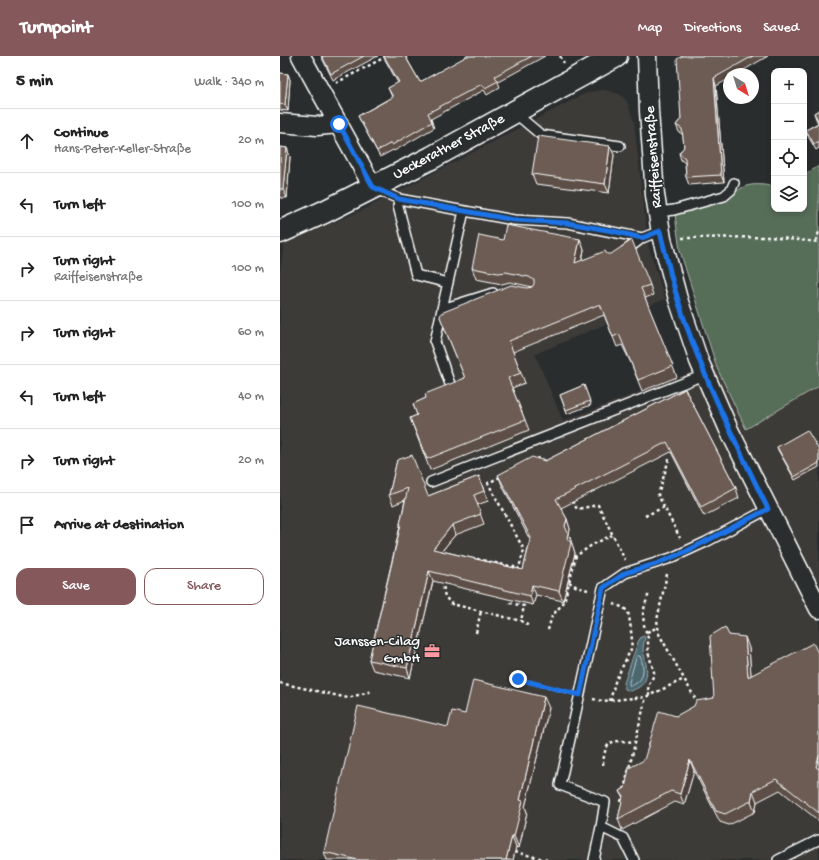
<!DOCTYPE html>
<meta charset="utf-8">
<style>
:root{--surface:#fff;--page:#f6f6f6;--text:#222;--muted:#767676;--line:#e0e0e0;--accent:#85585c}
body{margin:0;font-family:"Gochi Hand",sans-serif;background:var(--page);color:var(--text)}
.controls{position:absolute;right:12px;top:12px;display:grid;overflow:hidden;border-radius:8px;box-shadow:0 2px 6px #0003}
.controls button{width:36px;height:36px;display:grid;place-items:center;padding:0;border:0;border-bottom:1px solid var(--line);background:var(--surface);color:var(--text);font:20px sans-serif}
.compass{position:absolute;left:443px;top:12px;width:36px;height:36px;border-radius:50%;background:var(--surface);box-shadow:0 2px 6px #0003;rotate:142deg}
.stop{position:absolute;width:12px;height:12px;margin:-9px;border:3px solid #1a73e8;border-radius:50%;background:#fff}
.stop.end{background:#1a73e8;border-color:#fff;box-shadow:0 1px 4px #0008}
.list{margin:0;padding:0;list-style:none}
h2{display:flex;justify-content:space-between;align-items:center;height:52px;margin:0;padding:0 16px;font-size:17px}
h2 small{font-size:13px;font-weight:400;color:var(--muted)}
.list li{display:grid;grid-template-columns:26px 1fr auto;gap:12px;align-items:center;box-sizing:border-box;height:64px;padding:0 16px;border-top:1px solid var(--line)}
.list b{display:block;font-size:15px;white-space:nowrap}
.list p{margin:0;font-size:13px;white-space:nowrap;color:var(--muted)}
.list em{font-size:13px;font-style:normal;color:var(--muted)}
.actions{display:flex;gap:8px;padding:12px 16px}
.actions a{flex:1;padding:9px 0;border:1px solid var(--accent);border-radius:12px;text-align:center;font-size:14px;color:var(--accent)}
.actions .main{background:var(--accent);color:#fff}
.icon{flex:none;width:22px;height:22px;fill:none;stroke:currentColor;stroke-width:2;stroke-linecap:round;stroke-linejoin:round}
.map{position:relative;flex:none;width:539px;height:804px;overflow:hidden}
header{display:flex;align-items:center;gap:24px;box-sizing:border-box;height:56px;padding:0 20px;background:var(--accent);color:#fff}
header strong{font-size:19px}
nav{display:flex;gap:22px;margin-inline-start:auto;font-size:14px}
main{display:flex}
aside{flex:1;background:var(--surface)}
.map>svg:first-child{display:block}
.built{fill:#3e3b39}
.green{fill:#576d59;stroke:#abb6ac}
.water{fill:#4c6871;stroke:#94a4aa}
.lines{fill:none;stroke-linecap:round;stroke-linejoin:round}
.shore{stroke:#b7c3c6;stroke-width:1}
.service-casing{stroke:#fff;stroke-width:12}
.minor-casing{stroke:#fff;stroke-width:21}
.tertiary-casing{stroke:#fff;stroke-width:25}
.path{stroke:#fff;stroke-width:2.5;stroke-dasharray:3 3;stroke-linecap:butt}
.service{stroke:#2a2d2e;stroke-width:9}
.minor{stroke:#2a2d2e;stroke-width:18}
.tertiary{stroke:#2a2d2e;stroke-width:22}
.wall{fill:#5d4f47;stroke:#fff}
.shaded-wall{fill:#4c403a;stroke:#fff}
.building{fill:#6c5c53;stroke:#fff}
.route{stroke:#1a73e8;stroke-width:5}
.labels{text-anchor:middle;dominant-baseline:central;stroke-width:3;stroke-linejoin:round;paint-order:stroke}
.street-label{font-size:15px;fill:#fff;stroke:#2a2d2e}
.poi-label{font-size:15px;fill:#fff;stroke:#2a2d2e;text-anchor:end}
</style>
<header>
<strong>Turnpoint</strong>
<nav><a>Map</a><a>Directions</a><a>Saved</a></nav>
</header>
<main>
<aside>
<h2>5 min<small>Walk · 340 m</small></h2>
<ul class="list">
<li><svg class="icon" aria-label="ahead" viewBox="0 0 24 24"><path d="M12 20V5M6 11l6-6 6 6"/></svg><div><b>Continue</b><p>Hans-Peter-Keller-Straße</p></div><em>20 m</em></li>
<li><svg class="icon" aria-label="left" viewBox="0 0 24 24"><path d="M17 20v-9H6M10 6l-5 5 5 5"/></svg><div><b>Turn left</b></div><em>100 m</em></li>
<li><svg class="icon" aria-label="right" viewBox="0 0 24 24"><path d="M7 20v-9h11M14 6l5 5-5 5"/></svg><div><b>Turn right</b><p>Raiffeisenstraße</p></div><em>100 m</em></li>
<li><svg class="icon" aria-label="right" viewBox="0 0 24 24"><path d="M7 20v-9h11M14 6l5 5-5 5"/></svg><div><b>Turn right</b></div><em>60 m</em></li>
<li><svg class="icon" aria-label="left" viewBox="0 0 24 24"><path d="M17 20v-9H6M10 6l-5 5 5 5"/></svg><div><b>Turn left</b></div><em>40 m</em></li>
<li><svg class="icon" aria-label="right" viewBox="0 0 24 24"><path d="M7 20v-9h11M14 6l5 5-5 5"/></svg><div><b>Turn right</b></div><em>20 m</em></li>
<li><svg class="icon" aria-label="arrive" viewBox="0 0 24 24"><path d="M6 21V4h12l-3 4 3 4H6"/></svg><div><b>Arrive at destination</b></div></li>
</ul>
<div class="actions"><a class="main">Save</a><a>Share</a></div>
</aside>
<div class="map">
<svg width="539" height="804" viewBox="0 0 539 804">
<rect width="100%" height="100%" fill="#2a2d2e"/>
<filter id="ink" filterUnits="userSpaceOnUse"><feTurbulence type="fractalNoise" baseFrequency=".025" numOctaves="2"/><feDisplacementMap in="SourceGraphic" scale="8" xChannelSelector="R" yChannelSelector="G"/><feConvolveMatrix kernelMatrix="1 2 1 2 8 2 1 2 1" color-interpolation-filters="sRGB"/></filter>
<g filter="url(#ink)">
<path class="built" d="M324 34 339 38 347 45 354 66 368 188 385 243 255 298 283 365 400 321 435 305 466 373 539 330V804H0V217L4 188 87 152 302 39 314 35Z"/>
<path class="green" d="M539 110V330L466 373 437 312 400 195 395 159 445 145C451 142 454 137 460 133 468 127 484 128 494 131V153H524V119Z"/>
<path class="water" d="M364 580 365 582C364 586 363 590 363 594 363 597 365 600 365 603 369 620 367 630 350 635L345 633 344 627 358 586 361 581Z"/>
<g class="lines">
<path class="shore" d="M357 600H360C365 612 365 626 350 630L349 627Z"/>
<defs>
<path id="service" d="M235 57 261 79 340 90
M96 133 119 143 234 164 288 167 362 182
M118 150 136 219 168 227
M184 155 162 253 213 237
M378 156 394 154 444 140 451 134 454 127
M344 196 362 182 380 175
M162 253 155 286 171 331
M151 426 424 319
M314 804 321 771
M354 804 343 782 321 771 325 746 280 729 323 532 345 517 391 502 426 486 488 453
M498 804 538 784H539"/>
<path id="minor" d="M21 0 93 131
M367 0 369 55 375 139 382 183 398 243 419 305 449 374 539 553
M0 67 37 70 59 68"/>
<path id="tertiary" d="M0 176 44 156 151 102 336 0"/>
</defs>
<use href="#service" class="service-casing"/>
<use href="#minor" class="minor-casing"/>
<use href="#tertiary" class="tertiary-casing"/>
<path class="path" d="M280 0 284 7
M56 27 107 0
M402 182 489 181 539 186
M536 185 539 176
M257 403 260 402 267 406
M389 403 378 439 400 482
M220 421 208 427 244 494 238 515
M292 445 297 453 318 449 345 504
M365 460 384 451
M197 503 239 512
M387 518 377 564 379 578 417 646
M165 525C162 536 164 541 172 548L241 565 249 570
M289 526 297 531 308 534
M232 541 230 547 244 550 241 565
M268 574 272 560 284 546 296 500 312 489 332 479
M367 576 378 571
M196 577 201 555
M238 623 287 636
M0 627 68 642 92 635
M369 640 368 630 374 619V616L368 596V582L364 569 363 558 365 549 369 537
M313 643 322 645 366 641 404 623
M330 645 335 626 351 593 352 584 350 566 348 556 344 552 334 548
M323 709C325 683 331 684 355 686
M341 746 366 641
M235 796 267 804"/>
<use href="#service" class="service"/>
<use href="#minor" class="minor"/>
<use href="#tertiary" class="tertiary"/>
</g>
<path class="wall" d="M41 0H98L53 24Z
M103 0H126L127 3 140 26 186 1 185 0H265L218 26 220 31 207 39 204 34 151 63 154 72 114 95 113 94 100 101 81 66 78 60 112 41 108 32 118 27Z
M402 0H488L457 18H449V23L436 30 444 126 409 129 406 121 405 107 401 104 399 97 404 91 403 79 399 76 396 69 401 63Z
M0 17 8 18 10 24 8 55 0 54Z
M539 54V92L536 94 528 80 526 74 538 67 536 63 534 57Z
M330 90 334 99 329 137 256 128 252 118Z
M0 91 7 92 10 101 7 142H0Z
M300 183 304 194 302 204 327 198 370 229 373 239 365 242 397 321 362 335 351 307 342 289 337 291 324 259 233 296 245 327 232 332 249 374 150 414 130 362 137 359 133 348 146 342 185 322 160 261 252 231 230 226 222 228 196 223 192 212 223 184Z
M304 329 311 349 287 358 280 339Z
M405 333 456 432 459 442 424 460 391 396 281 452 287 463 290 473 289 479 295 497 283 545 256 539 253 549 153 525 130 622 93 614 89 604 120 470V468L125 444 113 449 109 439 117 404 148 440 199 420 208 445 197 449 204 468 175 479 162 495 243 514 250 484 222 429 218 419 265 405Z
M497 391 539 394V411L515 424 498 394Z
M449 579 469 592 471 620 539 599V765L500 734 477 746 475 756 449 769 440 766 414 715 404 749 395 746 342 774 338 763 343 742 340 735 345 732 396 660 434 642Z
M269 652 245 751 247 756 239 792 236 791 233 804H47L44 796 168 671 185 658Z"/>
<path class="shaded-wall" d="M8 18 10 24 8 55 5 49Z
M434 22 436 30 444 126 441 119Z
M330 90 334 99 329 137 325 128Z
M7 92 10 101 7 142 3 133Z
M300 183 304 194 299 218 295 207Z
M287 463 290 473 289 479 295 497 283 545 279 535 287 482 285 470Z
M172 469 175 479 156 502 153 493Z
M149 515 153 525 130 622 127 612Z
M252 529 256 539 253 549 250 540Z
M465 581 469 592 472 632 468 621Z
M264 641 269 652 245 751 247 756 239 792 234 780 240 744Z
M539 699V720L536 711Z
M410 704 414 715 404 749 400 738Z
M473 735 477 746 475 756 471 745Z
M232 780 236 791 233 804H226Z"/>
<path class="building" d="M42 0H84L51 18Z
M104 0H125L140 26 187 0H252L215 20 218 25 205 32 202 28 148 57 152 66 112 89 111 87 97 95 78 60 113 41 108 32 119 26Z
M402 0H473L434 22 441 119 406 121 405 102 399 97 404 91 402 73 396 69 401 63 397 3Z
M0 17 8 18 5 49 0 48Z
M539 54V66L534 57Z
M539 67V85L534 88 526 74Z
M258 80 330 90 325 128 252 118Z
M0 91 7 92 3 133H0Z
M226 169 300 183 295 207 325 195 327 198H331L352 184 370 229 361 232 393 310 358 324 347 297 339 278 333 281 320 248 229 285 241 317 228 322 245 364 147 403 130 362 137 359 133 348 146 342 145 338 185 322 160 261 161 257 231 229 247 232 252 231 254 228V224L249 221 226 216 218 217 192 212 199 179 223 184Z
M304 329 310 345 286 354 280 339Z
M405 333 456 432 421 451 387 386 276 443 287 463 285 470 288 477 287 482 291 487 279 535 252 529 250 540 149 515 127 612 89 604 121 468H120L128 432 109 439 117 404 132 399 148 440 199 420 204 435 194 439 201 458 172 469 153 493 243 514 251 482 218 419 252 401 265 405Z
M527 374 539 394V407L514 421 497 391Z
M445 571 449 579 465 581 468 621 533 587 539 599V699L536 711 539 713V757L496 723 473 735 471 745 445 758 436 755 410 704 400 738 391 735 338 763 343 740 340 735 345 732 349 712 364 704 379 655 396 660 414 650 416 645 434 642 430 580Z
M193 624 264 641 240 744 243 745 234 780H232L226 804H78L44 796 78 650 168 671 172 655 185 658Z"/>
</g>
<g class="lines" filter="url(#ink)">
<path class="route" d="M59 68 93 131 119 143 234 164 288 167 333 175 362 182 380 175C383 190 388 205 391 220 413 302 451 377 488 453L407 495 376 508 345 517 323 532 300 639 238 623"/>
</g>
<defs>
<symbol id="office-bare" viewBox="-9 -9 18 18"><path d="M-6-3h4V-5.5h4V-3h4V5H-6ZM-1-4.5V-3h2v-1.5ZM-6 0V1H6V0Z" fill="#ff9aa2" stroke="#2a2d2e" stroke-width="2.5" paint-order="stroke"/></symbol>
</defs>
<g fill-rule="evenodd">
<use href="#office-bare" x="141" y="584" width="22" height="22"/>
</g>
<g class="labels">
<g class="street-label">
<text transform="translate(169 91) rotate(-28)">Ueckerather Straße</text>
<text transform="translate(374 101) rotate(-94)">Raiffeisenstraße</text>
</g>
<g class="poi-label">
<text x="140" y="586">Janssen-Cilag<tspan x="140" dy="17">GmbH</tspan></text>
</g>
</g>
</svg>
<div class="controls">
<button>+</button>
<button>−</button>
<button><svg class="icon" aria-label="locate" viewBox="0 0 24 24"><circle cx="12" cy="12" r="6"/><path d="M12 2v4M12 18v4M2 12h4M18 12h4"/></svg></button>
<button><svg class="icon" aria-label="layers" viewBox="0 0 24 24"><path d="M12 4l9 5-9 5-9-5zM3 14l9 5 9-5"/></svg></button>
</div>
<svg class="compass" viewBox="-18 -18 36 36"><path d="M0-13l5 13h-10z" fill="#e53935"/><path d="M0 13l5-13h-10z" fill="#767676"/></svg>
<div class="stop" style="left:59px;top:68px"></div>
<div class="stop end" style="left:238px;top:623px"></div>
</div>
</main>
